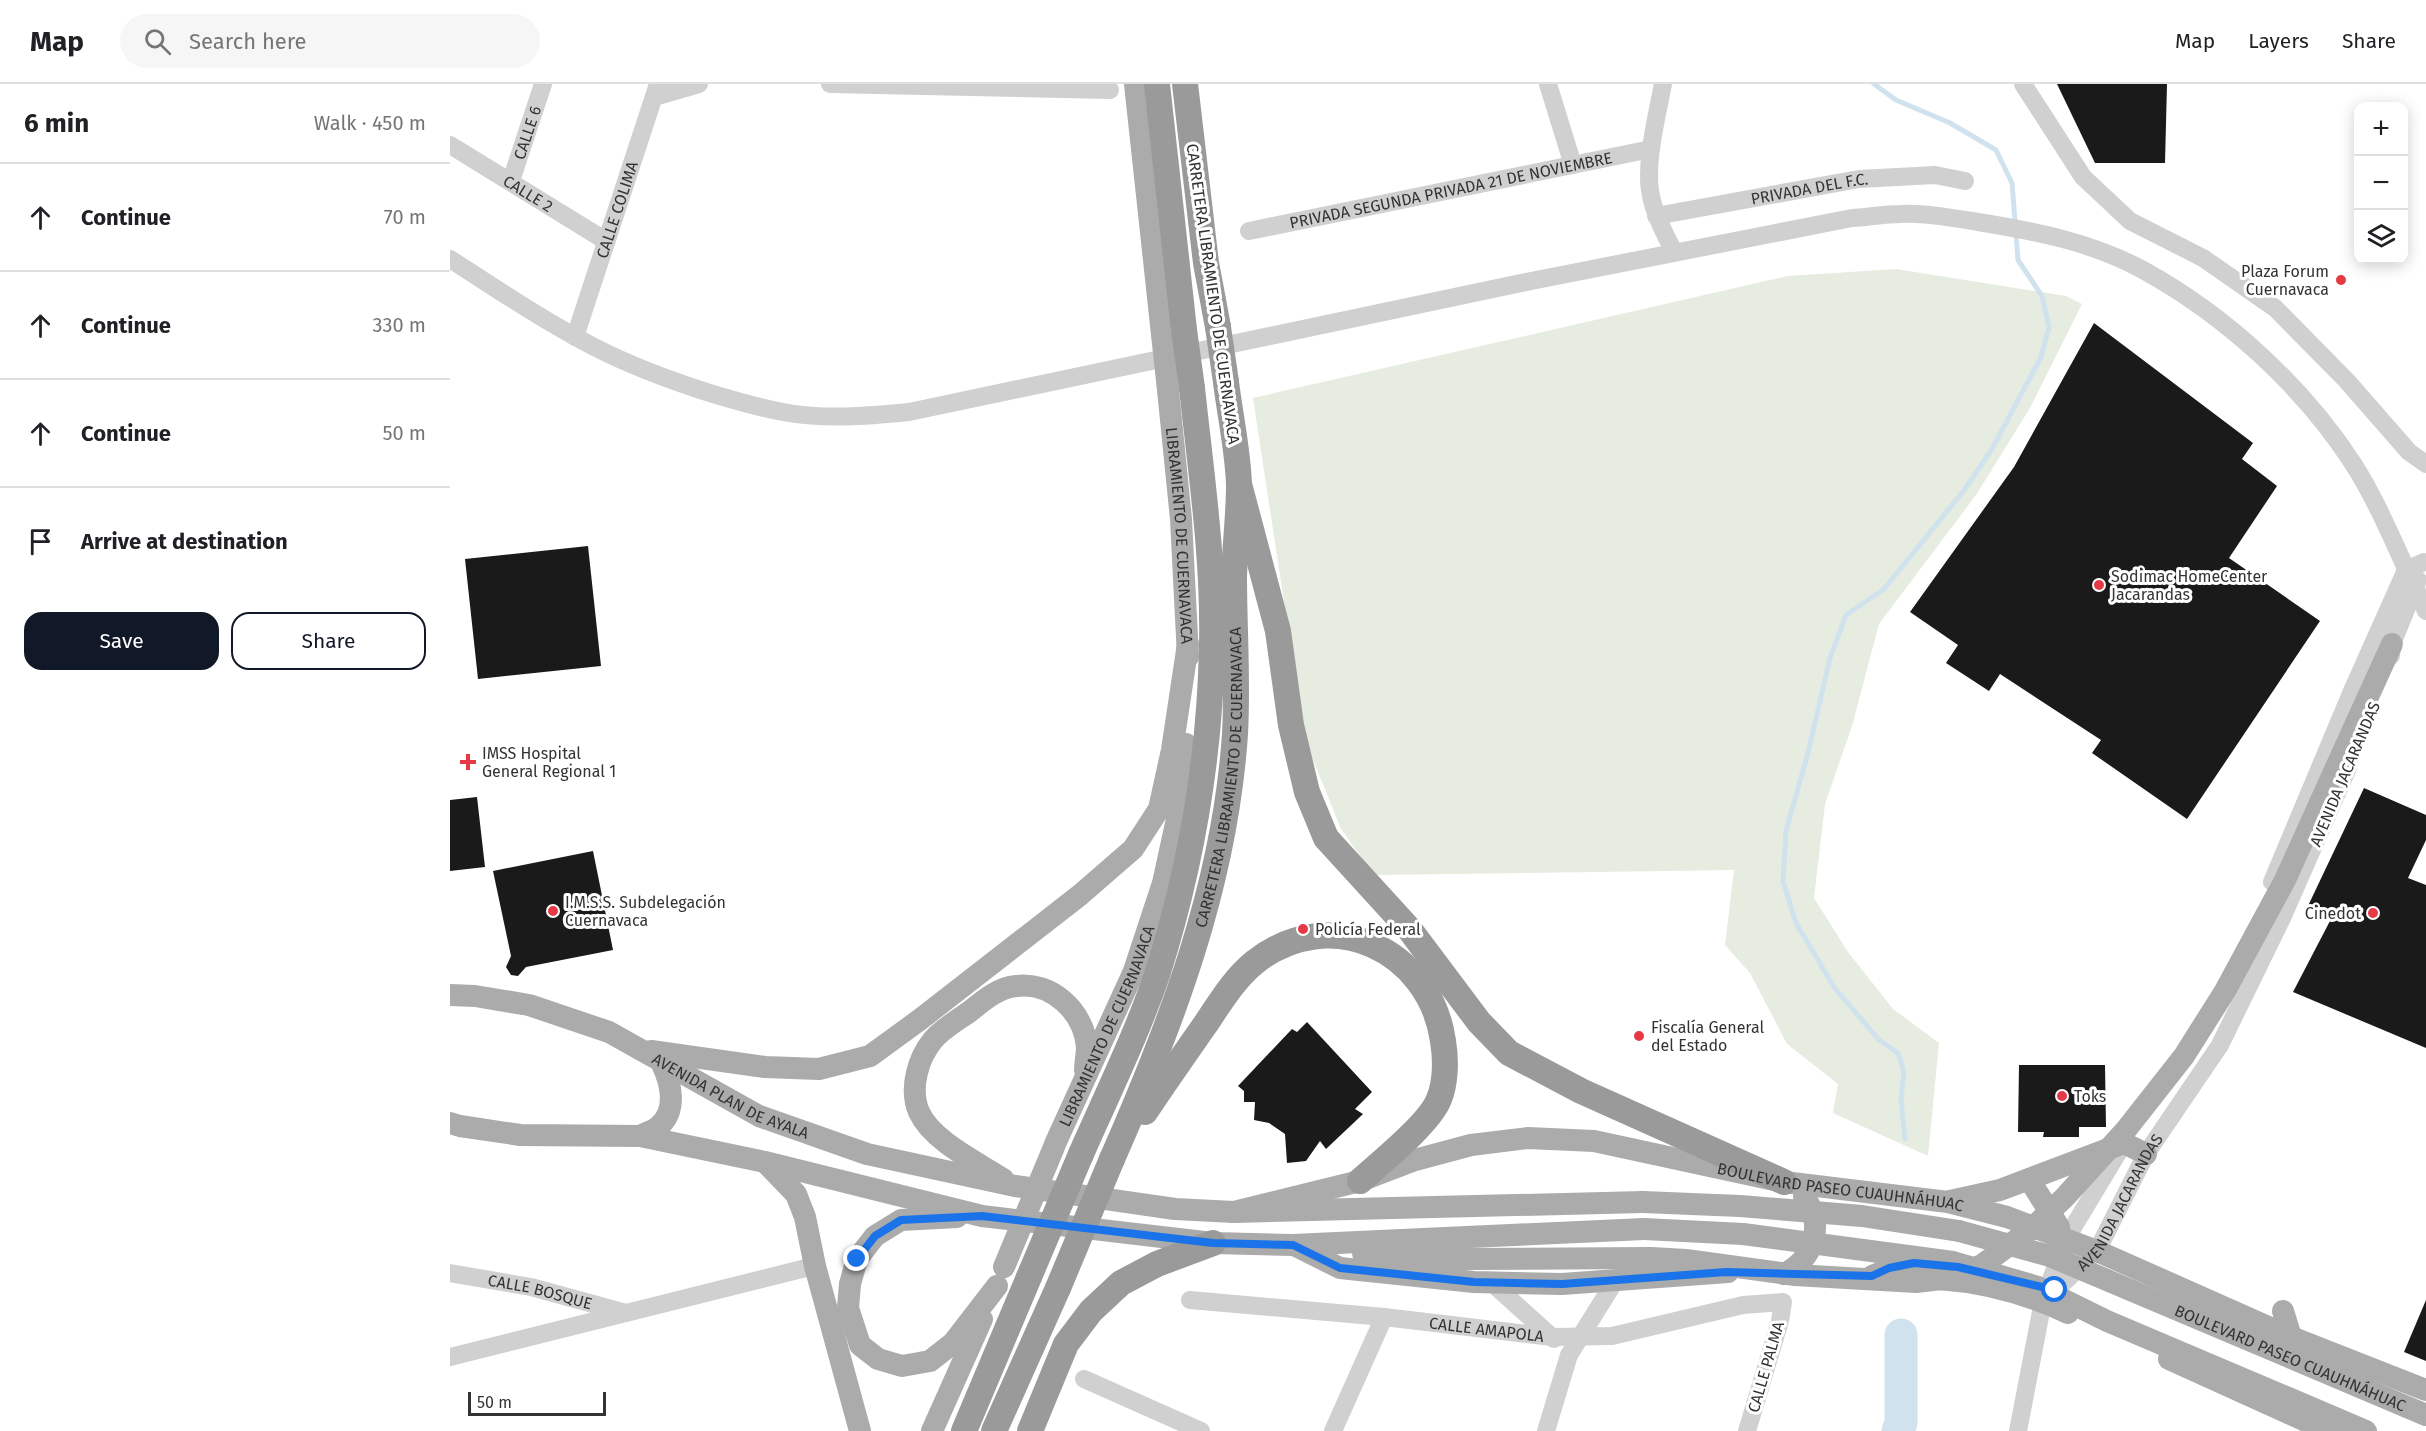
<!DOCTYPE html>
<meta charset="utf-8">
<style>
:root{--surface:#fff;--page:#f6f6f6;--text:#202124;--muted:#757577;--line:#e0e0e0;--accent:#111827}
body{margin:0;font-family:"Fira Sans",sans-serif;background:var(--page);color:var(--text)}
.controls{position:absolute;right:18px;top:18px;display:grid;overflow:hidden;border-radius:12px;box-shadow:0 3px 15px #0003}
.controls button{width:54px;height:54px;display:grid;place-items:center;padding:0;border:0;border-bottom:2px solid var(--line);background:var(--surface);color:var(--text);font:30px sans-serif}
.scale{position:absolute;left:18px;bottom:15px;width:138px;box-sizing:border-box;padding-left:6px;border:3px solid #333;border-top:0;font-size:16px;line-height:21px;white-space:nowrap;color:#333;-webkit-text-stroke:4px #fff;paint-order:stroke}
.stop{position:absolute;width:18px;height:18px;margin:-14px;border:4px solid #1a73e8;border-radius:50%;background:#fff}
.stop.end{background:#1a73e8;border-color:#fff;box-shadow:0 2px 6px #0008}
.list{margin:0;padding:0;list-style:none}
h2{display:flex;justify-content:space-between;align-items:center;height:78px;margin:0;padding:0 24px;font-size:26px}
h2 small{font-size:20px;font-weight:400;color:var(--muted)}
.list li{display:grid;grid-template-columns:39px 1fr auto;gap:18px;align-items:center;box-sizing:border-box;height:108px;padding:0 24px;border-top:2px solid var(--line)}
.list b{display:block;font-size:22px;white-space:nowrap}
.list em{font-size:20px;font-style:normal;color:var(--muted)}
.actions{display:flex;gap:12px;padding:18px 24px}
.actions a{flex:1;padding:14px 0;border:2px solid var(--accent);border-radius:18px;text-align:center;font-size:21px;color:var(--accent)}
.actions .main{background:var(--accent);color:#fff}
.icon{flex:none;width:33px;height:33px;fill:none;stroke:currentColor;stroke-width:2;stroke-linecap:round;stroke-linejoin:round}
.map{position:relative;flex:none;width:1976px;height:1347px;overflow:hidden}
header{display:flex;align-items:center;gap:36px;box-sizing:border-box;height:84px;padding:0 30px;background:var(--surface);border-bottom:2px solid var(--line)}
header strong{font-size:28px}
nav{display:flex;gap:33px;margin-inline-start:auto;font-size:21px}
.search{width:420px;height:54px;background:var(--page);display:flex;align-items:center;gap:15px;box-sizing:border-box;padding:0 21px;border-radius:33px;color:var(--muted);font-size:22px}
main{display:flex}
aside{flex:1;background:var(--surface)}
.map>svg:first-child{display:block}
.green{fill:#e6ecdf}
.lines{fill:none;stroke-linecap:round;stroke-linejoin:round}
.stream{stroke:#cfe2ee;stroke-width:5}
.river{stroke:#cfe2ee;stroke-width:33}
.building{fill:#1a1a1a}
.minor{stroke:#d0d0d0;stroke-width:18}
.major{stroke:#ababab;stroke-width:22}
.highway{stroke:#9a9a9a;stroke-width:26}
.major-bridge{stroke:#ababab;stroke-width:22}
.highway-bridge{stroke:#9a9a9a;stroke-width:26}
.route{stroke:#1a73e8;stroke-width:8}
.poi-dot{fill:#e63946;stroke:#fff;stroke-width:2}
.labels{text-anchor:middle;dominant-baseline:central;stroke-width:6;stroke-linejoin:round;paint-order:stroke}
.street-label{font-size:16px;fill:#333;stroke:#fff}
.poi-label{font-size:16px;fill:#333;stroke:#fff;text-anchor:start}
</style>
<header>
<strong>Map</strong>
<div class="search"><svg class="icon" aria-label="search" viewBox="0 0 24 24"><circle cx="10" cy="10" r="6"/><path d="M15 15l6 6"/></svg>Search here</div>
<nav><a>Map</a><a>Layers</a><a>Share</a></nav>
</header>
<main>
<aside>
<h2>6 min<small>Walk · 450 m</small></h2>
<ul class="list">
<li><svg class="icon" aria-label="ahead" viewBox="0 0 24 24"><path d="M12 20V5M6 11l6-6 6 6"/></svg><div><b>Continue</b></div><em>70 m</em></li>
<li><svg class="icon" aria-label="ahead" viewBox="0 0 24 24"><path d="M12 20V5M6 11l6-6 6 6"/></svg><div><b>Continue</b></div><em>330 m</em></li>
<li><svg class="icon" aria-label="ahead" viewBox="0 0 24 24"><path d="M12 20V5M6 11l6-6 6 6"/></svg><div><b>Continue</b></div><em>50 m</em></li>
<li><svg class="icon" aria-label="arrive" viewBox="0 0 24 24"><path d="M6 21V4h12l-3 4 3 4H6"/></svg><div><b>Arrive at destination</b></div></li>
</ul>
<div class="actions"><a class="main">Save</a><a>Share</a></div>
</aside>
<div class="map">
<svg width="1976" height="1347" viewBox="0 0 1976 1347">
<rect width="100%" height="100%" fill="#fff"/>
<path class="green" d="M1446 185 1616 212 1632 220 1580 324 1526 411 1429 540 1402 642 1375 720 1364 814 1398 868 1443 925 1489 959 1478 1072 1383 1029 1388 1000 1337 960 1300 889 1275 861 1284 786 924 791 891 745 855 656 803 314 1338 192Z"/>
<g class="lines">
<path class="stream" d="M1424 0 1446 16 1500 39 1546 66 1562 99 1568 176 1592 212 1599 243 1591 273 1542 365 1515 405 1434 505 1396 531 1380 574 1358 669 1336 747 1333 797 1346 839 1384 903 1429 956 1448 969 1454 988 1451 1015 1455 1055"/>
<path class="river" d="M1448 1347 1451 1339V1251"/>
</g>
<path class="building" d="M1607 0H1717L1715 79H1645Z
M1644 239 1803 359 1792 375 1827 402 1779 474 1870 537 1737 735 1642 669 1651 656 1550 590 1539 607 1496 579 1508 561 1460 528 1564 383Z
M138 462 151 582 28 595 15 475Z
M1914 704 1976 731V756L1958 794 1976 801V964L1843 908 1881 835 1857 824Z
M27 713 35 783 0 787V716Z
M143 767 163 866 76 883 68 892 61 891 56 883 61 872 43 787Z
M857 938 922 1008 905 1025 913 1030 876 1065 870 1057 856 1077 837 1079 835 1050 819 1039 804 1036 805 1018H794V1007L788 1002 842 945 847 948Z
M1569 981H1655L1656 1043H1629V1053H1593L1594 1048H1568Z
M1976 1216V1277L1954 1268Z"/>
<g class="lines">
<g class="minor">
<path d="M380 0 660 6"/>
<path d="M1098 0 1123 81"/>
<path d="M1213 0C1207 32 1194 81 1201 112 1205 132 1215 150 1224 168"/>
<path d="M1573 0 1633 93 1680 137 1753 174 1825 224 1897 297 1959 368 1976 380"/>
<path d="M204 13 249 0"/>
<path id="s1" d="M0 61 156 157"/>
<path id="s2" d="M61 97 93 0"/>
<path id="s3" d="M1206 132 1409 95 1485 91 1515 97"/>
<path id="s4" d="M799 147 1201 65"/>
<path d="M0 175C41 201 81 229 124 252 181 285 268 315 333 328 374 336 418 332 459 328L1081 197 1402 134C1418 133 1435 130 1451 130 1476 129 1503 134 1528 138 1584 147 1642 158 1693 186 1775 231 1853 302 1904 381 1923 411 1938 445 1953 478 1960 495 1969 510 1976 527"/>
<path id="s5" d="M125 253 208 0"/>
<path d="M1941 572 1942 560 1968 496"/>
<path d="M1822 798 1902 607 1956 486 1974 478"/>
<path id="s6" d="M0 1189 81 1203 176 1229"/>
<path d="M1042 1199 1104 1255"/>
<path id="s7" d="M1597 1214 1647 1167 1696 1070 1770 961 1833 832 1898 684"/>
<path id="s8" d="M740 1216 934 1233 1102 1253 1162 1252 1293 1221 1333 1218 1330 1237 1297 1347"/>
<path d="M0 1273 356 1184"/>
<path d="M634 1295 751 1347"/>
<path d="M883 1347 934 1233"/>
<path d="M1096 1347 1119 1271 1165 1197"/>
<path d="M1568 1347 1593 1217 1616 1155 1675 1057"/>
</g>
<g class="major">
<path d="M685 0 712 250"/>
<path id="s9" d="M718 306 731 435 738 573"/>
<path d="M1907 637 1942 560"/>
<path id="s10" d="M0 911 25 912 79 921 159 948 309 1032 417 1070 565 1102 725 1125 784 1128 1193 1118"/>
<path d="M201 967 315 983 369 985 420 972 472 934 630 811 683 765 709 725 722 666 738 560"/>
<path d="M0 1039 10 1042 70 1051 190 1052 315 1078 532 1132 763 1159 843 1161 1194 1145"/>
<path d="M190 1052C195 1049 203 1047 208 1043 228 1027 221 999 212 980"/>
<path id="s11" d="M605 1060 684 887 713 799 730 721 736 660"/>
<path d="M316 1079 346 1110 355 1133 365 1182 410 1347"/>
<path d="M553 1095C527 1078 482 1057 469 1028 459 1005 468 974 483 956 492 945 508 936 519 928 533 917 547 904 566 902 602 897 634 928 637 963 637 970 635 979 635 986"/>
<path d="M1579 1095 1609 1143"/>
<path d="M1500 1117 1550 1106 1674 1059 1696 1070"/>
<path id="s12" d="M784 1128 910 1097 965 1076 1021 1061 1078 1054 1144 1057 1334 1098 1498 1118 1557 1133 1647 1167 1841 1253 1976 1306"/>
<path d="M507 1133 451 1136 425 1152 407 1175 400 1200 398 1224 410 1261 428 1275 452 1282 480 1277 503 1259 547 1202"/>
<path d="M1509 1147 1600 1172"/>
<path d="M844 1161 890 1184 1024 1198 1112 1200 1278 1188"/>
<path d="M913 1169 1004 1175"/>
<path d="M1334 1190C1363 1176 1376 1140 1354 1113"/>
<path d="M1422 1192 1450 1181 1474 1180"/>
<path d="M1488 1195C1533 1198 1578 1210 1618 1229"/>
<path d="M1833 1227 1841 1253"/>
<path d="M1719 1275 1878 1347"/>
<path d="M482 1347 532 1235"/>
</g>
<g class="highway">
<path d="M707 0 734 246"/>
<path d="M735 0 756 179 768 243"/>
<path d="M789 400 828 547 841 641 857 708 876 754 960 846 1029 938 1059 969 1131 1007 1334 1098"/>
<path d="M695 1028C715 998 736 968 757 938 771 917 785 894 805 878 880 819 980 865 993 957 996 975 996 998 989 1015 980 1039 931 1078 910 1097"/>
<path d="M631 1070C657 1011 686 952 707 891 741 784 760 673 762 561 764 476 751 389 742 304"/>
<path id="s13" d="M662 1075C722 939 775 800 785 650 788 598 784 545 784 492 785 462 789 431 789 401 788 367 780 331 776 298"/>
<path d="M514 1347 579 1193"/>
<path d="M544 1347 608 1204"/>
<path d="M580 1347 616 1260 641 1227 671 1199 707 1180 763 1159"/>
</g>
<g class="major-bridge">
<path d="M712 250 718 306"/>
<path d="M1193 1118 1290 1122 1412 1132 1509 1147"/>
<path d="M1194 1145 1293 1150 1503 1178 1588 1203 1657 1237 1916 1347"/>
<path id="s14" d="M1600 1172 1976 1331"/>
<path d="M1004 1175 1201 1174 1236 1176 1345 1191 1466 1198 1500 1194 1532 1181 1580 1146 1614 1114 1675 1047 1734 972 1775 907 1835 796 1907 637"/>
<path d="M554 1183 604 1063"/>
</g>
<path class="highway-bridge" d="M768 243 776 298
M734 246 742 304
M579 1193 631 1070
M608 1204 662 1075"/>
</g>
<g class="lines">
<path class="route" d="M407 1175 425 1152 451 1136 532 1132 763 1159 843 1161 890 1184 1024 1198 1112 1200 1276 1188 1422 1192 1439 1184 1464 1179 1508 1183 1605 1206"/>
</g>
<g class="poi-dot">
<circle cx="1891" cy="196" r="6"/>
<circle cx="1649" cy="501" r="6"/>
<path d="M15 669h6v6h6v6h-6v6h-6v-6h-6v-6h6z"/>
<circle cx="103" cy="827" r="6"/>
<circle cx="1923" cy="829" r="6"/>
<circle cx="853" cy="845" r="6"/>
<circle cx="1189" cy="952" r="6"/>
<circle cx="1612" cy="1012" r="6"/>
</g>
<g class="labels">
<g class="street-label">
<text stroke="none"><textPath href="#s2" startOffset="51">CALLE 6</textPath></text>
<text stroke="none"><textPath href="#s3" startOffset="156">PRIVADA DEL F.C.</textPath></text>
<text stroke="none"><textPath href="#s4" startOffset="206">PRIVADA SEGUNDA PRIVADA 21 DE NOVIEMBRE</textPath></text>
<text stroke="none"><textPath href="#s1" startOffset="92">CALLE 2</textPath></text>
<text stroke="none"><textPath href="#s5" startOffset="134">CALLE COLIMA</textPath></text>
<text transform="translate(763 210) rotate(82)">CARRETERA LIBRAMIENTO DE CUERNAVACA</text>
<text stroke="none"><textPath href="#s9" startOffset="146">LIBRAMIENTO DE CUERNAVACA</textPath></text>
<text transform="translate(1895 690) rotate(-67)">AVENIDA JACARANDAS</text>
<text stroke="none"><textPath href="#s13" startOffset="400">CARRETERA LIBRAMIENTO DE CUERNAVACA</textPath></text>
<text stroke="none"><textPath href="#s11" startOffset="129">LIBRAMIENTO DE CUERNAVACA</textPath></text>
<text stroke="none"><textPath href="#s10" startOffset="302">AVENIDA PLAN DE AYALA</textPath></text>
<text stroke="none"><textPath href="#s12" startOffset="621">BOULEVARD PASEO CUAUHNÁHUAC</textPath></text>
<text stroke="none"><textPath href="#s7" startOffset="122">AVENIDA JACARANDAS</textPath></text>
<text stroke="none"><textPath href="#s6" startOffset="92">CALLE BOSQUE</textPath></text>
<text stroke="none"><textPath href="#s8" startOffset="298">CALLE AMAPOLA</textPath></text>
<text stroke="none"><textPath href="#s14" startOffset="261">BOULEVARD PASEO CUAUHNÁHUAC</textPath></text>
<text transform="translate(1316 1283) rotate(-74)">CALLE PALMA</text>
</g>
<g class="poi-label">
<text x="1879" y="187" text-anchor="end">Plaza Forum<tspan x="1879" dy="18">Cuernavaca</tspan></text>
<text x="1661" y="492">Sodimac HomeCenter<tspan x="1661" dy="18">Jacarandas</tspan></text>
<text x="32" y="669">IMSS Hospital<tspan x="32" dy="18">General Regional 1</tspan></text>
<text x="115" y="818">I.M.S.S. Subdelegación<tspan x="115" dy="18">Cuernavaca</tspan></text>
<text x="1911" y="829" text-anchor="end">Cinedot</text>
<text x="865" y="845">Policía Federal</text>
<text x="1201" y="943">Fiscalía General<tspan x="1201" dy="18">del Estado</tspan></text>
<text x="1624" y="1012">Toks</text>
</g>
</g>
</svg>
<div class="controls">
<button>+</button>
<button>−</button>
<button><svg class="icon" aria-label="layers" viewBox="0 0 24 24"><path d="M12 4l9 5-9 5-9-5zM3 14l9 5 9-5"/></svg></button>
</div>
<div class="scale">50 m</div>
<div class="stop" style="left:1605px;top:1206px"></div>
<div class="stop end" style="left:407px;top:1175px"></div>
</div>
</main>
